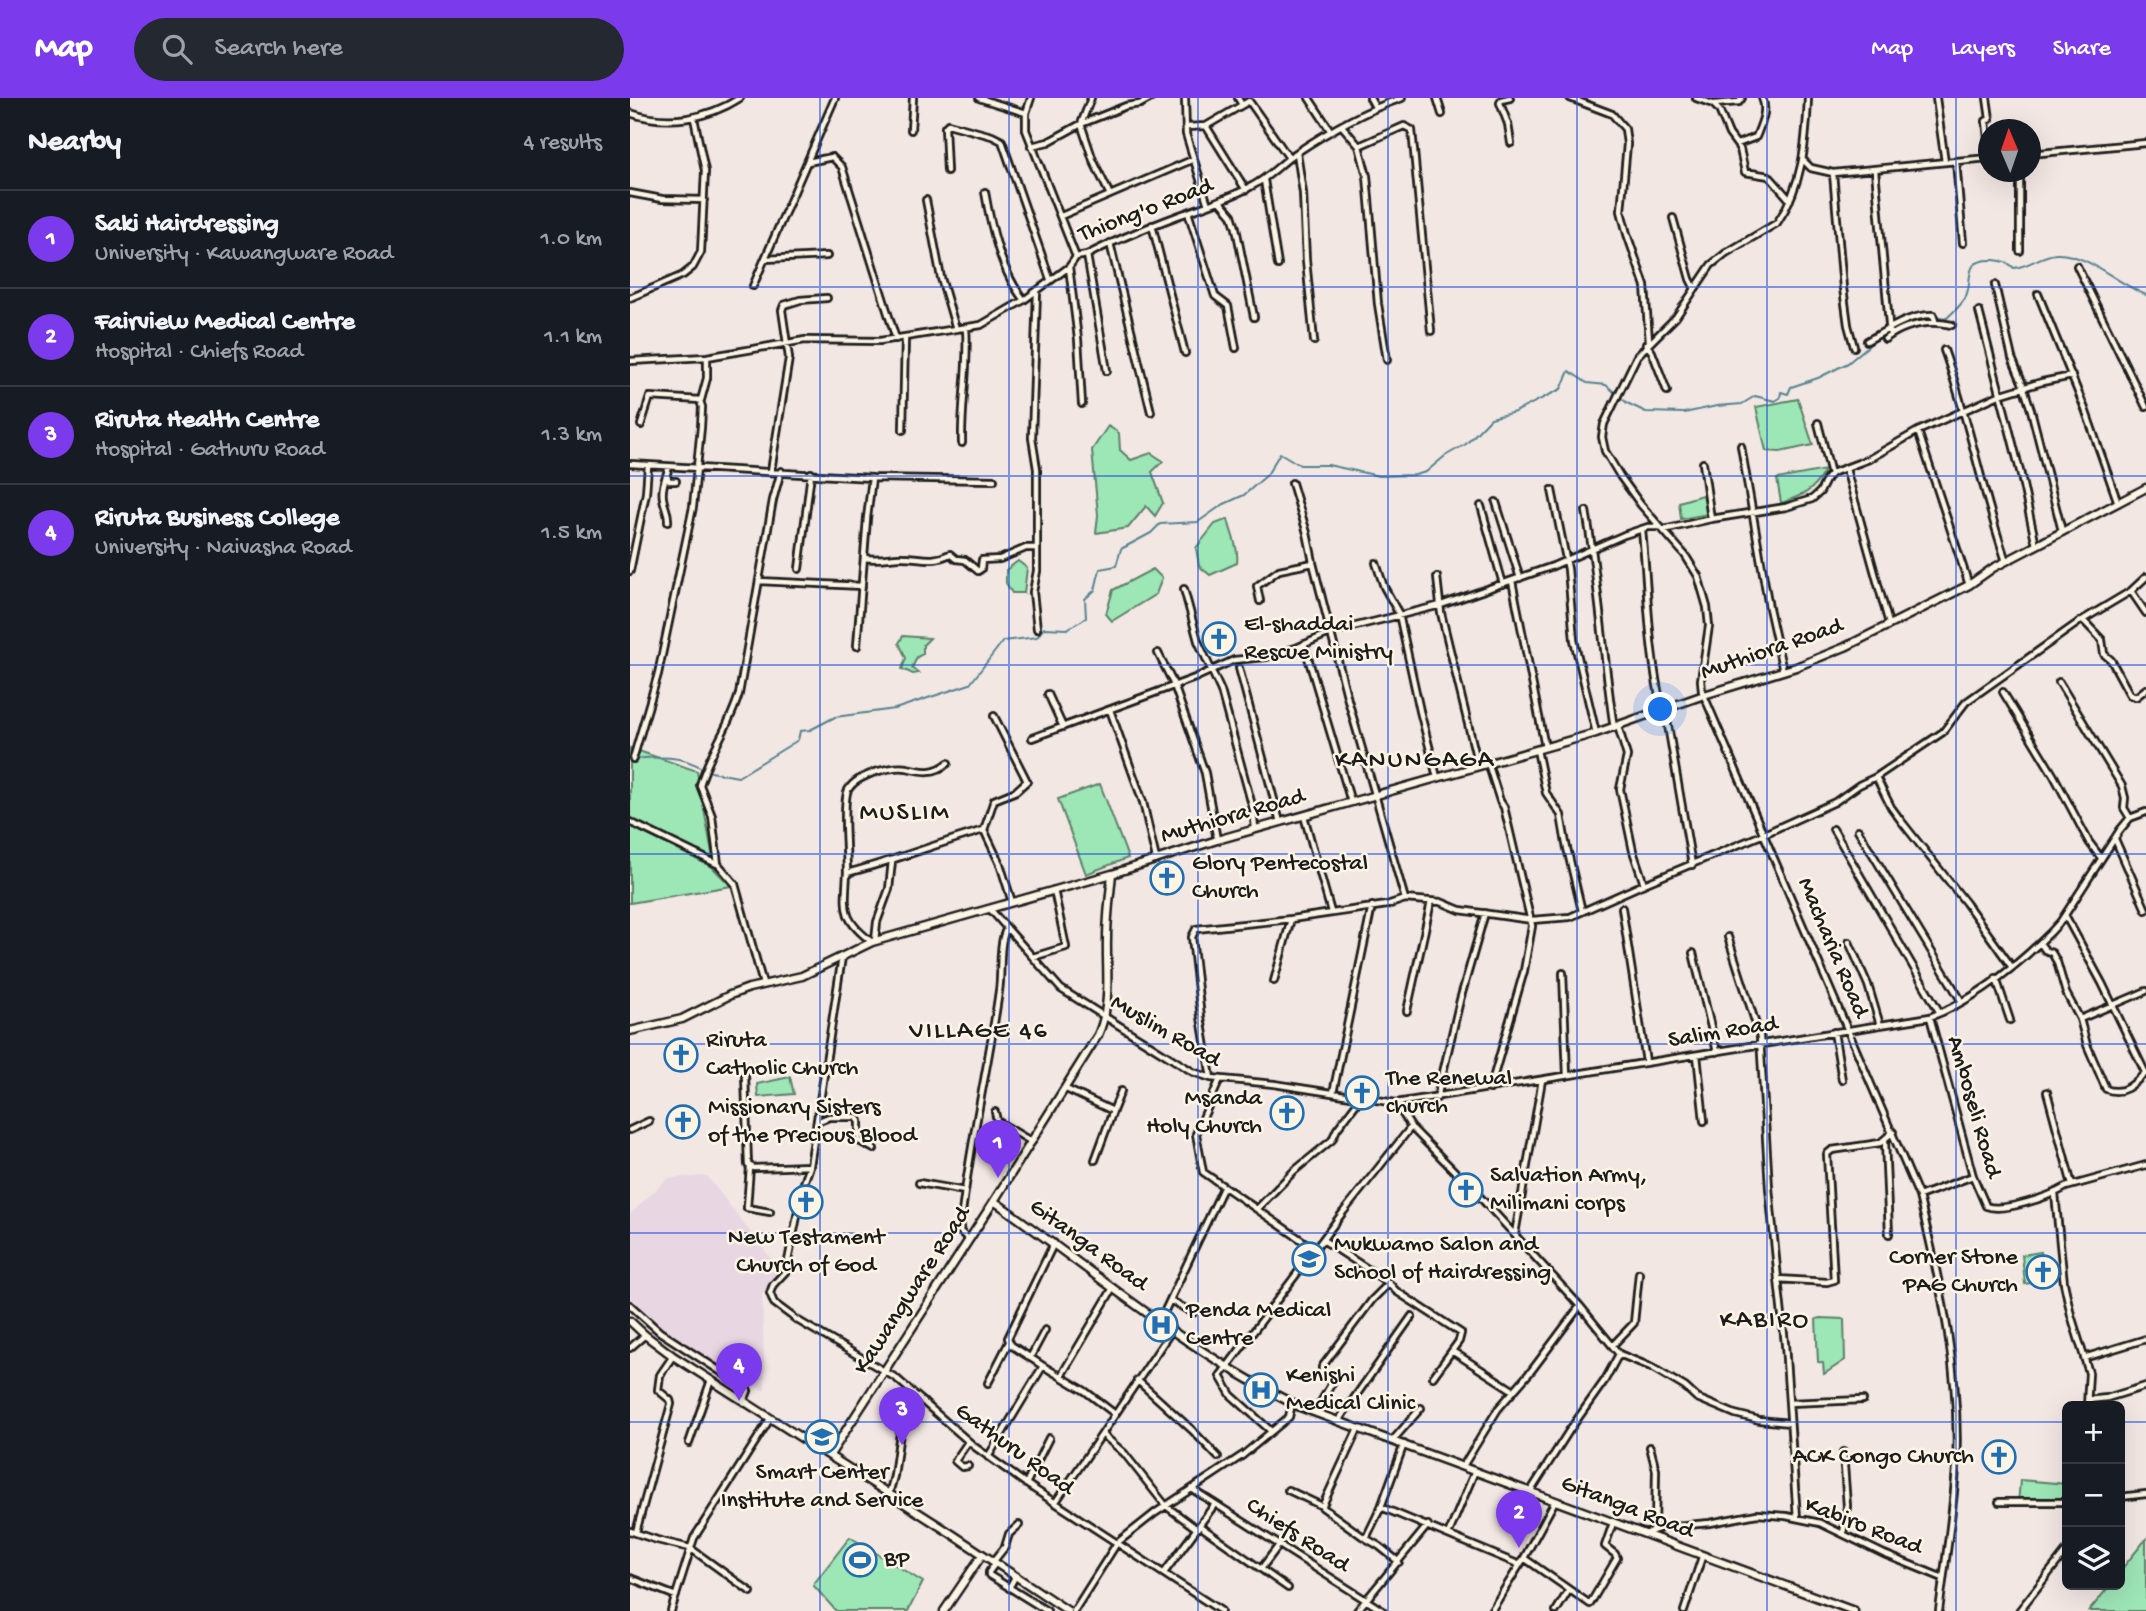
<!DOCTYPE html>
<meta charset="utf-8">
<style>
:root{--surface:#171b24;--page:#242831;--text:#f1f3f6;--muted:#9ea1a6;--line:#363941;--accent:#7c3aed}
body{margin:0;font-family:"Gochi Hand",sans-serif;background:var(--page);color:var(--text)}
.controls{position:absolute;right:21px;bottom:21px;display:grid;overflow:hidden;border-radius:10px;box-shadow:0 7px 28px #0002}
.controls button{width:63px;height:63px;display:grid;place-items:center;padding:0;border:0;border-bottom:2px solid var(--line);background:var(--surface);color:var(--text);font:35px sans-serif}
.compass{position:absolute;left:1348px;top:21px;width:63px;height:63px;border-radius:50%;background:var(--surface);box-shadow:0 7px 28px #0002;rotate:358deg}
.you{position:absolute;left:1031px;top:612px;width:24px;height:24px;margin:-18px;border:5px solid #fff;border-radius:50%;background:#1a73e8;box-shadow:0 0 0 10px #1a73e833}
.badge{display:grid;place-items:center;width:46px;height:46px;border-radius:50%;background:var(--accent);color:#fff;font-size:23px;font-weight:700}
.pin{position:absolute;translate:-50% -58px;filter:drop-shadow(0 2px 4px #0008)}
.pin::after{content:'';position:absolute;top:37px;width:24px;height:21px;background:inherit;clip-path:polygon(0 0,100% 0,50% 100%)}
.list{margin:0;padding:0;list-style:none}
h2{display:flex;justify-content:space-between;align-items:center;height:91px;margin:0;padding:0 28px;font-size:30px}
h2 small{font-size:23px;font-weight:400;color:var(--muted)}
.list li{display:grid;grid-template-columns:46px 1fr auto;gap:21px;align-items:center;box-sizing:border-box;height:98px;padding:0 28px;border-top:2px solid var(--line)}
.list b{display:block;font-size:26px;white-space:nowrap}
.list p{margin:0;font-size:23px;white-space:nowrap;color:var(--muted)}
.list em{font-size:23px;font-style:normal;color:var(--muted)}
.icon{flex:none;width:38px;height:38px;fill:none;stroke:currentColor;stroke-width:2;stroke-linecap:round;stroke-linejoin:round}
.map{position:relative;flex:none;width:1516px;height:1513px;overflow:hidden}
header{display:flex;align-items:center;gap:42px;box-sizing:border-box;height:98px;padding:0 35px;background:var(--accent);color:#fff}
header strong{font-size:33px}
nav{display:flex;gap:38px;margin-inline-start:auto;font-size:24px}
.search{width:490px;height:63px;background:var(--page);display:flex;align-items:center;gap:18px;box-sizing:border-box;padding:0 24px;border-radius:38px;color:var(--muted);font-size:26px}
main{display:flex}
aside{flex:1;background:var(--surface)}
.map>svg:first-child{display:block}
.built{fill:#e8d7e2}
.green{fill:#9de6b6;stroke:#5c8169;stroke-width:2}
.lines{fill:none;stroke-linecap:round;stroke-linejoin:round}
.stream{stroke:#55838e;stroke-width:2}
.street-casing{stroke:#1c1c1c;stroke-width:10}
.secondary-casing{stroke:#1c1c1c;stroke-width:11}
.street{stroke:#fcf5e5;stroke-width:4.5}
.secondary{stroke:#fcf5e5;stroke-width:6}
.grid{fill:none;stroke:#1d4ed8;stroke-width:2;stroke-opacity:0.55}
.labels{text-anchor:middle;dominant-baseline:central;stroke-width:5;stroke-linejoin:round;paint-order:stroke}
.street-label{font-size:24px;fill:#1c1c1c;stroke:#fcf5e5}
.poi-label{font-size:24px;fill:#1c1c1c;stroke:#fcf5e5;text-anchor:start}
.neighbourhood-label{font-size:26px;letter-spacing:2px;fill:#1c1c1c;stroke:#fcf5e5}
</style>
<header>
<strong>Map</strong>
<div class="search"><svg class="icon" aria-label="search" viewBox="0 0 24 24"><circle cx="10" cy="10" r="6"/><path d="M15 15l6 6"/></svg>Search here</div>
<nav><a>Map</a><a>Layers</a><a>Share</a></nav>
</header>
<main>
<aside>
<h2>Nearby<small>4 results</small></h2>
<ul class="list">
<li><span class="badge">1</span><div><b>Saki Hairdressing</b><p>University · Kawangware Road</p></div><em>1.0 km</em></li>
<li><span class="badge">2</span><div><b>Fairview Medical Centre</b><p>Hospital · Chiefs Road</p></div><em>1.1 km</em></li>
<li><span class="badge">3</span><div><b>Riruta Health Centre</b><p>Hospital · Gathuru Road</p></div><em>1.3 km</em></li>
<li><span class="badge">4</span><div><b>Riruta Business College</b><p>University · Naivasha Road</p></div><em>1.5 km</em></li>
</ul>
</aside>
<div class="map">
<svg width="1516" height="1513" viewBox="0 0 1516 1513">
<rect width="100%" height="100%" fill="#f3e7e4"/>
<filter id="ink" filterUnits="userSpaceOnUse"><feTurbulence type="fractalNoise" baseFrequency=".0143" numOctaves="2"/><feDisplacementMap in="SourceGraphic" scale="14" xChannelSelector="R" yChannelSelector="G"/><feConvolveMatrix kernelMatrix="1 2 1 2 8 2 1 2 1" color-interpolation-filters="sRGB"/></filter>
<g filter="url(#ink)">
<path class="built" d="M77 1078 149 1171 132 1197 135 1293 100 1276 23 1224 0 1202V1116L38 1080Z"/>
<path class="green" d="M1168 301 1183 347 1150 354 1136 353 1126 309Z
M478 328 489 335 490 352 501 362 521 355 533 363 522 374 533 405 525 418 516 408 498 430 466 435 468 417 462 352Z
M1195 372C1183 394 1174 397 1151 405L1147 381Z
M1075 396 1078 416 1051 421 1049 404Z
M598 421C601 436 609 450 607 465L580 477 569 468 566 450 585 426Z
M388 463 397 470 394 495H382L376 485V472Z
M523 471 532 480 526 496 482 523 476 516 483 492Z
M273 538 300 540 293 547V556L287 559 282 570 289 575 283 576 272 571 276 560 269 545Z
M0 650 67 673 83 760 0 723Z
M470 686 498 760 456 776 428 701Z
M0 728 82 769 101 788 0 805Z
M160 979 164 996 128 999 127 986Z
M1411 1154 1415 1178 1411 1179V1183L1395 1186 1392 1157Z
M1190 1220 1214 1221 1215 1262 1194 1276 1193 1265 1188 1264 1186 1221Z
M1390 1382 1437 1386V1405L1388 1407Z
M220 1439 293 1484 278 1513H206L183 1487Z
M1516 1441V1513H1459L1480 1487H1490V1473Z"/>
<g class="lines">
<path class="stream" d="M1306 220H1317C1323 214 1331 208 1335 200 1345 182 1330 161 1364 162 1373 163 1378 164 1384 170 1400 168 1411 157 1426 156 1455 154 1488 186 1516 197
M0 661C25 659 52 656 73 671
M81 674 108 679 168 642 170 633 180 632 205 619 265 611 340 586 373 543 407 539 414 530 437 531 456 520 455 501 465 492 470 471 486 468 491 451 521 435 530 426 568 424 592 407 614 397 637 377 650 355 670 367H698L749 378 785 377 796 374 815 358 836 346 861 320 885 314 931 291 939 273 957 285 976 287 997 305 1016 314 1054 315 1087 308 1112 306 1125 298 1145 303 1150 300 1151 294 1158 296 1161 289 1188 280 1218 265 1249 239 1281 225 1301 220"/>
<defs>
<path id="street" d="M349 0 396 15
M401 0 396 15V32L446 159
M461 0 451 26 463 62 480 97
M555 0 556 36 578 107
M608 0 612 7
M679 0 700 32
M740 0 745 9
M807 0 812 16
M880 0 871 2 870 5 878 26 881 45
M940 0 982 16 995 31 997 46 991 113 997 136 1015 188 1019 243
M1066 0 1083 6 1089 12 1099 36 1110 51 1115 74 1139 78 1160 102
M1178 0C1176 45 1173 87 1147 125L1096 155 1081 167 1046 219 1007 258 974 326 972 339 975 353 990 378 1011 407 1055 457 1068 478 1077 509 1079 528 1071 582 1072 593 1289 1098C1311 1187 1331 1278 1326 1369 1323 1417 1315 1465 1309 1513
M1306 0 1315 64
M1357 0 1360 21 1356 23 1358 41
M1084 6 1109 4 1112 0
M0 15C38 28 77 21 110 0
M576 28 616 92
M712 28 729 48
M557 29 576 28 619 3 659 60
M281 32 283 0
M1107 46 1126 39C1131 26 1138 13 1132 0
M401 48 418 44 451 26 496 8 510 6 521 0
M667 55 673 95 676 162 684 243
M1400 56 1516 45
M1174 63 1181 70 1203 75 1358 60
M1326 63 1333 145
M178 64 202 59 212 69 266 241
M1245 72 1260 237
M317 73 315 29 318 26 362 38 372 43 420 181
M1390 74V153
M1203 75 1213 190 1218 227 1224 249
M634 82 648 167
M355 94C361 129 371 174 394 202
M0 95 32 101 74 102
M296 102 311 180 326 231
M590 103 602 117 606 130 624 219
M558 114 585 198 598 208 606 250
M431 118 564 61
M1043 120 1060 181 1065 191
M522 127 555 255
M480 145 521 314
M457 157 477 273
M135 161 197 158
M1447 168 1516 309
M439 169 448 241 452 306
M1365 187 1382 260 1392 284 1401 312 1432 433
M123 188 205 0
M407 193 402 340 407 371V473L403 494 407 531
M1408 196 1455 311 1488 405
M0 200 53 177 63 169 71 154 75 73 64 20
M1349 213 1390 373 1406 447
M1255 241C1275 226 1299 222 1322 227
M1237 243C1257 232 1280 216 1303 217L1305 223
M1016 246 1022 254 1037 293
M1314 252C1339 321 1352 394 1376 463
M757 262 748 206 737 78 729 48 774 28 782 32 801 233
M0 263 77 259 175 242 250 243 351 227 394 202 439 169 446 159 457 157C487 141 518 129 550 117 574 108 598 101 620 89 637 81 648 68 663 57 697 34 733 13 772 0
M1188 325 1201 376
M11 327 20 299 71 302 77 280V259
M273 332 275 239
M1288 333 1339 487
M332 345C331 305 339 269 336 230
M1111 348 1139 510 1153 573
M1073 365 1081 421
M0 366 242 380 364 382
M1216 371 1259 526
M141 373 159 260 152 212 154 207 170 202 197 200
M37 378 39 383H46
M662 385 677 435 683 464
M922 392 938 471 944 542 966 635
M866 404 890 480
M851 408 873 486
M956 413C969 485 973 558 984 630
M38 424C39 414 34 409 33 400 31 389 36 379 39 369
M1012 432C1018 492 1018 553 1032 611
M1033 432 1081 421 1156 409 1182 401 1190 394 1197 380 1202 375 1239 361 1288 333 1369 297 1412 284 1442 278
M234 460C247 462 256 460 269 459 289 458 300 466 320 456L326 461 335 462 348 473 351 471 352 462 370 461 396 450H407
M746 465 754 489 769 516 790 613 807 679
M169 471 181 375
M0 473 16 395 18 368
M807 479 811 515 848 667
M129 483 232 488
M882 483 915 649
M554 491 568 543 591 593 623 711 625 730
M1501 493 1516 515
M630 503 627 488 649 472 683 465 718 602 775 801
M1453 522 1472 542 1474 556 1481 562 1500 597 1506 599 1516 591
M674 546 721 704
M227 548 237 420 242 380
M528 555 544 587 575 675 587 742
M609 570 650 724
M1429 584 1492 688 1495 700 1494 710 1500 720
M1373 594 1424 678 1459 744 1471 760
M418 596 433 629
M1035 610 1062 767
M480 612 513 704 526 761
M364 618 397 683 386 693 364 702 354 732 370 766 382 804
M988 628 997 658 990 691 1003 753 1014 786
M402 640 565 580 604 562 636 559 666 550 702 534 811 507 923 468 994 437 1018 429H1029
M907 652 916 695 931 717 936 746 952 813
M3 661 28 576 63 409 71 329 72 309 70 303
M858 665 870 703 874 709 902 828 894 873 860 991
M674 718 701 814
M0 724 87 766
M1203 731 1310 915
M1228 732 1332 904
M1485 741 1516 812
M217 775C217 757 212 705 218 692 224 682 235 678 245 674 255 671 267 668 277 670 293 674 305 676 318 665
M992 810 1016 964
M360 811 431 891 563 974 581 980 644 986 766 1005 1300 919C1345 902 1387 868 1421 834L1431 823 1490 732 1500 720 1516 714
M1435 817 1472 885 1516 976
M1098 839 1130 939 1139 1090 1148 1181
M245 843 247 824 259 791 262 763
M242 844C211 821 215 811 217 775 264 763 308 745 354 732
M1219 844 1238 887 1250 927
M1410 845 1415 852 1422 855 1427 864 1436 895 1450 921 1457 947 1476 991C1493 998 1504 986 1515 975
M1063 855 1087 954
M212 859 180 1068 173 1088 156 1173 143 1187 140 1195 144 1205 167 1222 266 1280 345 1349 398 1387 591 1513
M403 859 436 849 424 792
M1381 868 1336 805 1272 724 1261 709 1246 679 1313 634 1336 604 1449 524 1501 493 1516 479
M933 875 937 978
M1366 880 1380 922
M644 883 661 821
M133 886 105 786 88 766 82 718 70 687C79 655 100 628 109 596L143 402 151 373
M777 913 801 804
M1300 919 1343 1078 1356 1108C1373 1115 1421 1098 1436 1089L1516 1067
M1450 921 1516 893
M1204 934 1212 982
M1067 957 1074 1023
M115 977 118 1067 124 1070 180 1068
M581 980 571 919 562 839 566 831 661 821 757 807 775 801 811 804 830 812 902 822 940 819 1014 786 1134 736 1205 704 1229 687 1246 679
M590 981 566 1036 573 1074 686 1152
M436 991 483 1013 491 993
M1417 994 1442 1087
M703 995 742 808
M807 1000 830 902 855 815
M766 1005 781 1029 850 1099 950 1208 902 1272 868 1311 833 1368
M365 1014 367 1023 402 1044
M189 1023 199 1019H226L229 1023V1043L244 1051
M0 1032 19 1023
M1255 1043 1259 1136
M465 1062 483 1013
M120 1069 117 1110 140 1114
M289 1085 335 1093
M1425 1096 1434 1185 1441 1217 1459 1275 1457 1308
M1289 1098 1343 1078
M627 1111 664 1073 702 1042 707 1031 730 1001
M885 1136 912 982
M339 1142 330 1133C338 1052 358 973 369 893 372 875 368 844 377 830
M693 1142 759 1185 766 1193 831 1235 829 1243 803 1279
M540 1202 563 1215
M0 1207 30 1234 113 1288 118 1293 114 1303
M950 1208 989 1256 1021 1269 1055 1289 1067 1300 1105 1316 1129 1322 1160 1325
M530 1223 593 1090
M542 1232 472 1336 494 1355 536 1408 567 1431
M983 1247 1004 1225 1009 1175
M0 1250 15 1237
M822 1253 884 1293
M400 1260 415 1232
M1454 1260 1516 1241
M413 1268 455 1293 485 1316
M431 1278 483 1190
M507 1282 562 1332 588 1359
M358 1285 379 1244
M1458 1302 1477 1300 1516 1288
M1159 1305 1233 1302
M685 1314 702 1285 692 1273V1269L742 1202 759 1185
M708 1323 782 1218
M728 1331 692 1409 732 1438 749 1448 769 1464
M641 1333 601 1297 590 1278 714 1113 781 1029
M763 1342 791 1310
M59 1345 81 1282
M774 1346 751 1409 890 1467
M1020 1349 1026 1372 1025 1432
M1213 1354 1217 1408 1213 1436
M358 1359 413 1268 381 1247 378 1240 424 1145
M338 1368 332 1369 325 1363 338 1344
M396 1386 419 1340
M562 1391 753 1513
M658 1392 692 1408
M900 1394 939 1333 975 1282 989 1256
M259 1396 264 1378 273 1313
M1490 1399 1516 1396
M1369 1404H1437
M425 1405 472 1336
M1167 1420 1155 1246 1148 1181 1197 1184 1204 1182 1197 1056 1202 1052 1250 1045 1263 1034
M570 1428 658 1490
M0 1433 27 1442 60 1450 121 1494
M6 1434 41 1306 40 1302 28 1292 30 1277 43 1258
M1015 1436 1033 1429 1080 1425 1127 1416 1156 1418 1190 1425 1254 1456 1313 1480
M818 1437 845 1373
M736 1440 751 1409
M894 1460 960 1506 987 1460 985 1456 975 1448 983 1425
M363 1464 375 1449 379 1436 389 1427
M365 1466 359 1474V1477L417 1513
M631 1471 649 1447
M534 1475 585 1406
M0 1480 46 1498
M379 1490 385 1479
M41 1513 64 1440 140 1321
M444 1513 487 1445 525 1415 613 1357 659 1319 662 1306
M727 1513 798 1427
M861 1513 894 1460 925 1403
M926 1513 939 1492
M1054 1513 1072 1459
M1389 1513 1437 1452"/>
<path id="secondary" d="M0 933 52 921 100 897 119 890 172 878 242 844 482 776 587 742 966 635 1074 597 1166 569 1215 549 1339 487 1363 470 1516 390
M364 1103C465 1174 559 1255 670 1309L1224 1513
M0 1223 15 1237 43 1258 322 1436 438 1513
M200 1357 364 1103 468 937C482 906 476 874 477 841 477 819 480 797 482 776
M314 1513 352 1457"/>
</defs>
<use href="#street" class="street-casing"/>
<use href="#secondary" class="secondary-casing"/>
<use href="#street" class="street"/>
<use href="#secondary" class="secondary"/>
</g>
</g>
<path class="grid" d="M190 0V1513M379 0V1513M568 0V1513M758 0V1513M947 0V1513M1137 0V1513M1326 0V1513M0 189H1516M0 378H1516M0 567H1516M0 756H1516M0 946H1516M0 1135H1516M0 1324H1437M1490 1324H1516"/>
<defs>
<symbol id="church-ring" viewBox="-11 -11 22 22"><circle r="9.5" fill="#fcf5e5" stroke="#1f6fb2" stroke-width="1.5"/><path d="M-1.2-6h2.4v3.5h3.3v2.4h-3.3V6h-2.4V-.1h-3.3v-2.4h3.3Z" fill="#1f6fb2"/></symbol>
<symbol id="university-ring" viewBox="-11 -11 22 22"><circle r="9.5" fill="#fcf5e5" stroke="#1f6fb2" stroke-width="1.5"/><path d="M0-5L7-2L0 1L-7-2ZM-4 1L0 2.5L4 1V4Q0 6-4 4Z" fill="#1f6fb2"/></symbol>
<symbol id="hospital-ring" viewBox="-11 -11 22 22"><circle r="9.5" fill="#fcf5e5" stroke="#1f6fb2" stroke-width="1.5"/><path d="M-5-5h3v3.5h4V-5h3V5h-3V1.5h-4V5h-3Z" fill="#1f6fb2"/></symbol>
<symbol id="stadium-ring" viewBox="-11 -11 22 22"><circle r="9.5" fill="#fcf5e5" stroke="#1f6fb2" stroke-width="1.5"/><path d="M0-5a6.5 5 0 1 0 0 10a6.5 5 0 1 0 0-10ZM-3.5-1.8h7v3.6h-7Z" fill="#1f6fb2"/></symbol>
</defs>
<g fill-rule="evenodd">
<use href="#church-ring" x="570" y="522" width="38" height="38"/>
<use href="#church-ring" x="518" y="761" width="38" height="38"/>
<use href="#church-ring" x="32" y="938" width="38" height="38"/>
<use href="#church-ring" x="713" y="976" width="38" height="38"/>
<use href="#church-ring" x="638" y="996" width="38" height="38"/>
<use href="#church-ring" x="34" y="1005" width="38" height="38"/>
<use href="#church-ring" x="817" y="1073" width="38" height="38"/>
<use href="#church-ring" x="157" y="1085" width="38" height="38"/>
<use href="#university-ring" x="660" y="1142" width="38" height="38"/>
<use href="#church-ring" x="1394" y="1155" width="38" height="38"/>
<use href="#hospital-ring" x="512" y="1208" width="38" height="38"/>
<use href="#hospital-ring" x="612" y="1273" width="38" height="38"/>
<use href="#university-ring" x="173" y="1320" width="38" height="38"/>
<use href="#church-ring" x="1350" y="1340" width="38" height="38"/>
<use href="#stadium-ring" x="211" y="1443" width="38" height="38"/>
</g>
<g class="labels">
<g class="street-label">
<text transform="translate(516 113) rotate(-21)">Thiong'o Road</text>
<text transform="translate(1142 552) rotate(-19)">Muthiora Road</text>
<text transform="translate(603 719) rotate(-16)">Muthiora Road</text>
<text transform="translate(1202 850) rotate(67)">Macharia Road</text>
<text transform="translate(535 934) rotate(30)">Muslim Road</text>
<text transform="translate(1093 935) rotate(-9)">Salim Road</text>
<text transform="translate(1343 1009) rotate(74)">Amboseli Road</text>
<text transform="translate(458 1148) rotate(36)">Gitanga Road</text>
<text transform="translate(283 1193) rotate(-57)">Kawangware Road</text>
<text transform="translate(384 1352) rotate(36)">Gathuru Road</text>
<text transform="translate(997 1410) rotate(21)">Gitanga Road</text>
<text transform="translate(1233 1429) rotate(21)">Kabiro Road</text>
<text transform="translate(667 1438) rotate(33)">Chiefs Road</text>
</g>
<g class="poi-label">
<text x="614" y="527">El-shaddai<tspan x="614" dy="28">Rescue Ministry</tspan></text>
<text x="562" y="766">Glory Pentecostal<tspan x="562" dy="28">Church</tspan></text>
<text x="76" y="943">Riruta<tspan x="76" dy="28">Catholic Church</tspan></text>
<text x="756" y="981">The Renewal<tspan x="756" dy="28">church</tspan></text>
<text x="632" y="1001" text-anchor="end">Msanda<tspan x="632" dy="28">Holy Church</tspan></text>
<text x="78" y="1010">Missionary Sisters<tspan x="78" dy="28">of the Precious Blood</tspan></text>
<text x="860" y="1078">Salvation Army,<tspan x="860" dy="28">Milimani corps</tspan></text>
<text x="176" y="1140" text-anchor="middle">New Testament<tspan x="176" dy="28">Church of God</tspan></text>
<text x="704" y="1147">Mukwamo Salon and<tspan x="704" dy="28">School of Hairdressing</tspan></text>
<text x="1388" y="1160" text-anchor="end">Corner Stone<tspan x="1388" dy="28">PAG Church</tspan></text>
<text x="556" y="1213">Penda Medical<tspan x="556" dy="28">Centre</tspan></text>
<text x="656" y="1278">Kenishi<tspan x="656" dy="28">Medical Clinic</tspan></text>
<text x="1344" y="1359" text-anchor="end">ACK Congo Church</text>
<text x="192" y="1375" text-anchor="middle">Smart Center<tspan x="192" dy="28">Institute and Service</tspan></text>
<text x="254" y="1462">BP</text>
</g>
<g class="neighbourhood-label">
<text x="785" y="663">KANUNGAGA</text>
<text x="275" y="716">MUSLIM</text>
<text x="349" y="934">VILLAGE 46</text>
<text x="1135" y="1223">KABIRO</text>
</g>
</g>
</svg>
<div class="controls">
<button>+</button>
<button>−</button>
<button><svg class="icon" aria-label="layers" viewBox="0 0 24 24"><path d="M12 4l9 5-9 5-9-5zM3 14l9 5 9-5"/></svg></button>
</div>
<svg class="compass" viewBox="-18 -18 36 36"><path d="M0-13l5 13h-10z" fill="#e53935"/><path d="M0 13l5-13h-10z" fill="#9ea1a6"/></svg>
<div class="you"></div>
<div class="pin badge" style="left:368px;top:1080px">1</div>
<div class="pin badge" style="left:889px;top:1450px">2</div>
<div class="pin badge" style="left:272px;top:1347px">3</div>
<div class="pin badge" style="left:109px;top:1303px">4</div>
</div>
</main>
